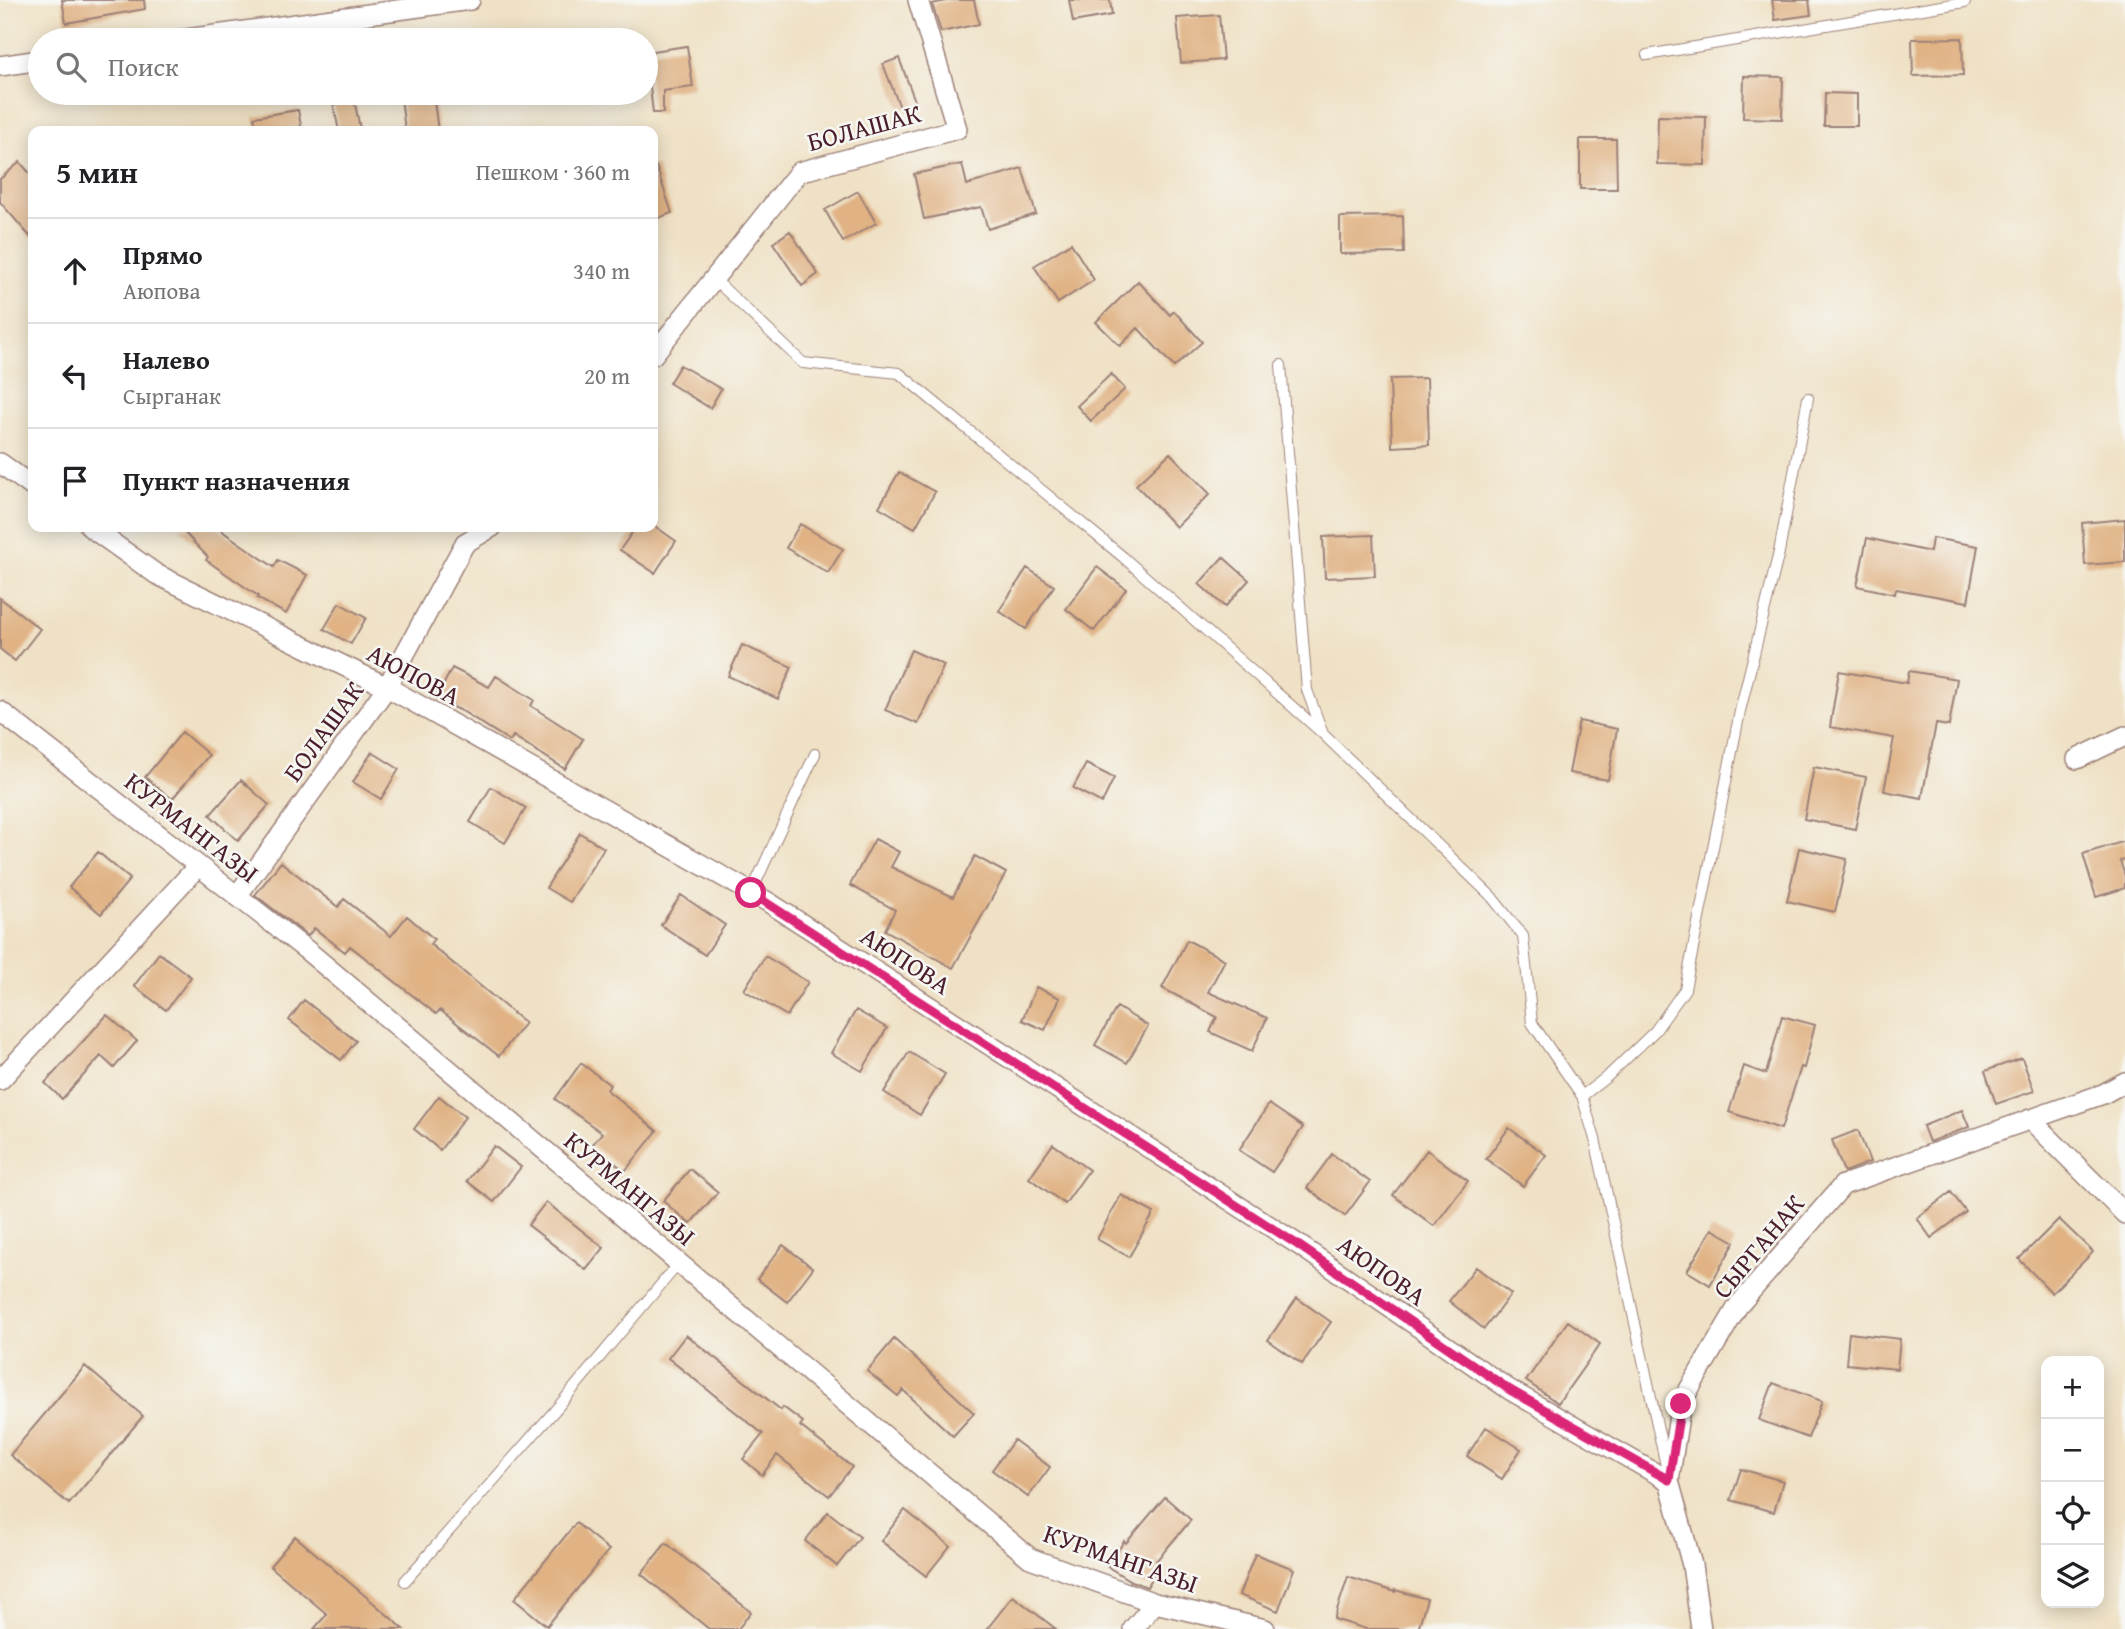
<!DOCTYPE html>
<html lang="ru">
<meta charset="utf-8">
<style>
:root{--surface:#fff;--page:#f6f6f6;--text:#202124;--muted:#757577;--line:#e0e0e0}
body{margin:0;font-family:"Gentium Book Plus",serif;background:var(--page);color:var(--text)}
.controls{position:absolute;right:21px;bottom:21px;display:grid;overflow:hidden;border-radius:14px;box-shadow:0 4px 18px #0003}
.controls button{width:63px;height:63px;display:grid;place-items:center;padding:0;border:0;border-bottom:2px solid var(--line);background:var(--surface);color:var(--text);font:35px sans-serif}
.stop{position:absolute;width:21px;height:21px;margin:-16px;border:5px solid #db2777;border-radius:50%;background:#fff}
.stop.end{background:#db2777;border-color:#fff;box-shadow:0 2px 7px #0008}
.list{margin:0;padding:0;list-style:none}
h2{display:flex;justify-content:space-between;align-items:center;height:91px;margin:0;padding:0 28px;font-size:30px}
h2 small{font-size:23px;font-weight:400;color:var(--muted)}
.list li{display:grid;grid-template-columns:46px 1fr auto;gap:21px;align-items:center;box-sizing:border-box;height:105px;padding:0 28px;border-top:2px solid var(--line)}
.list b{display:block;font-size:26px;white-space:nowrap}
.list p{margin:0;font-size:23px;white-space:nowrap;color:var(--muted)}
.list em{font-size:23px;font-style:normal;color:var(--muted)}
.icon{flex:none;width:38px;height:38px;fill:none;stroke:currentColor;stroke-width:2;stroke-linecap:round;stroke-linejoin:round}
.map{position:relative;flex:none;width:2125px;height:1629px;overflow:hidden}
.search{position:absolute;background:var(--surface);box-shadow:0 4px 18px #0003;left:28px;top:28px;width:630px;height:77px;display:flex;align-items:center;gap:18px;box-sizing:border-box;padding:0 24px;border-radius:38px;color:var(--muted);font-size:26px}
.panel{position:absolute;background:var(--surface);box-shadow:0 4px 18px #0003;left:28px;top:126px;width:630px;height:406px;border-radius:14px}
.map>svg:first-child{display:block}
.building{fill:#e0b284}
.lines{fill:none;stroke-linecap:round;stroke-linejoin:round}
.lane-casing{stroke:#9c8078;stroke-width:12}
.street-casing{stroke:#9c8078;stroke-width:22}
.lane{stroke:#fff;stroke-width:10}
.street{stroke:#fff;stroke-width:19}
.route{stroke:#db2777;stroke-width:9}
.labels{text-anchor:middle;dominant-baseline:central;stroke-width:5;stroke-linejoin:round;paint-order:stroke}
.street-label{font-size:26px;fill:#4a1f2b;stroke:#f6f6f2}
</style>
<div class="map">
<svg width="2125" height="1629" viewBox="0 0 2125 1629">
<rect width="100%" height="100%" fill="#f6f6f2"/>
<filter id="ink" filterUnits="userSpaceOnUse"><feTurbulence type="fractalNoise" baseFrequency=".0143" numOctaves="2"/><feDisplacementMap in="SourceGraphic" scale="14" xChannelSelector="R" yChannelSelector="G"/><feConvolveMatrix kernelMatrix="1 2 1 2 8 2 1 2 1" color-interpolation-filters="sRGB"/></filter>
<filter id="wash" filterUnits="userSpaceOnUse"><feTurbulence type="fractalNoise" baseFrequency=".00686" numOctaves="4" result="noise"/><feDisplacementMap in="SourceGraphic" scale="28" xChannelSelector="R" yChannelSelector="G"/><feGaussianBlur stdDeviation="1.57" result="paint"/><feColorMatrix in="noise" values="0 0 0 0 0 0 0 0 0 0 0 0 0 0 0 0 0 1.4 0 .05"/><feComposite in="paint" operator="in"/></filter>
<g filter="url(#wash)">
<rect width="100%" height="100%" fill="#efe1c5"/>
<g id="blocks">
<path class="building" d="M62 0H144L145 9 66 23Z
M951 0H974L979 24 941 32 932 4Z
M1069 0H1110L1112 15 1073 22Z
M1772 0H1809L1811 15 1775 20Z
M1219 15 1223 60 1181 63 1177 18Z
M1962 38 1963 75 1913 76 1912 39Z
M687 46 693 87 663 91V113H653L646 52Z
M899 58 916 104 901 110 883 64Z
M1744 76 1783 77 1782 119 1743 118Z
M331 93H353L360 129 339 131Z
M433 93 438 131H405L401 97Z
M1825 93 1857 94V126H1824Z
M298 110 302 131H257L254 117Z
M1658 116 1706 117 1705 165 1657 164Z
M1580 139H1616L1617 189H1580Z
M20 162 33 177V240L0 202V179Z
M962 164 967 185 1022 168 1036 214 988 229 981 207 924 219 914 174Z
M653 166H656L672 213 653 220Z
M858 191 876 223 843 242 825 210Z
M1403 216 1404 253 1340 254V217Z
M790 231 818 274 802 286 773 243Z
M1071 243 1094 280 1058 303 1034 266Z
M1138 281 1170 315 1174 311 1202 342 1174 367 1138 328 1120 346 1096 322Z
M680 365 721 389 710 408 669 383Z
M1111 374 1125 389 1091 421 1077 406Z
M1427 378 1429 445 1392 447 1390 379Z
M1170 453 1210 494 1176 527 1136 485Z
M899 472 935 492 915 528 879 507Z
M2125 519V562L2085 565 2082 523Z
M800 524 843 549 828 573 786 548Z
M179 527H216L274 567 278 560 307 575 286 614 257 598 258 596 206 560 208 557Z
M636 527H656L676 541 655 573 620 550Z
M1373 535 1375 576 1325 578 1323 537Z
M1867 538 1930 552 1932 538 1978 546 1968 602 1896 589 1895 594 1857 586Z
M1223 557 1249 580 1225 607 1199 584Z
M1097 567 1126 589 1094 631 1066 609Z
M1027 568 1054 586 1026 629 999 611Z
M0 598 40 629 15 661 0 649Z
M339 603 366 618 351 644 324 629Z
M742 645 792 667 778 699 728 676Z
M911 650 944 665 918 724 885 710Z
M452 668 489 687 496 676 534 700 531 706 583 739 565 769 513 736 510 741 462 711 436 699Z
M1839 671 1907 683 1909 671 1957 679 1949 726 1936 724 1922 798 1884 791 1894 738 1830 727Z
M1579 721 1617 729 1608 780 1569 773Z
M182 732 209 755 172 799 145 777Z
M372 752 399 769 381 799 353 782Z
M1086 764 1114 778 1102 803 1073 788Z
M1814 767 1866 777 1855 829 1804 819Z
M241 780 269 805 238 841 210 815Z
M491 787 526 808 505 843 470 822Z
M580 833 604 848 570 902 546 888Z
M875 839 899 852 891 867 953 897 975 856 1006 873 953 968 885 930 895 910 850 885Z
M2125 841V860L2120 861 2125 876V888L2096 897 2083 854Z
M1799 848 1847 859 1835 912 1787 901Z
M98 852 130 879 101 914 69 887Z
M281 862 338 907 344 899 391 936 407 916 434 939 430 944 525 1023 499 1056 440 1010 436 1014 350 946 345 952 314 928 308 936 255 895Z
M681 895 725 925 705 955 661 925Z
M1187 940 1225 960 1208 992 1267 1018 1252 1051 1210 1032 1217 1017 1162 988Z
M159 953 191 977 166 1010 134 986Z
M765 956 808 982 787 1016 744 990Z
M1036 987 1060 998 1045 1030 1022 1020Z
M304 1000 356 1041 341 1060 289 1020Z
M1117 1007 1148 1026 1127 1063 1095 1045Z
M856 1010 887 1028 862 1071 831 1053Z
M107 1015 137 1041 114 1068 101 1056 62 1099 45 1083Z
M1782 1016 1815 1025 1804 1068 1801 1067 1781 1129 1729 1112 1744 1066 1766 1074Z
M909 1052 945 1074 920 1115 884 1092Z
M2022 1058 2034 1091 1996 1104 1985 1071Z
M581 1063 610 1085 607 1090 657 1131 625 1171 592 1145 602 1133 555 1099Z
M439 1096 465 1117 440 1150 414 1129Z
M1269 1104 1303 1127 1272 1172 1239 1150Z
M1962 1110 1969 1127 1929 1142 1923 1126Z
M1509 1128 1546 1155 1523 1186 1486 1159Z
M1858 1130 1870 1162 1844 1172 1832 1140Z
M1053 1144 1089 1170 1065 1204 1029 1178Z
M494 1146 521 1167 494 1202 467 1181Z
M1427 1150 1468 1181 1434 1226 1393 1195Z
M1332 1154 1370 1182 1345 1216 1307 1188Z
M690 1169 718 1192 690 1224 663 1201Z
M1951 1192 1966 1212 1931 1238 1917 1218Z
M1121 1195 1154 1213 1129 1257 1097 1239Z
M546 1202 604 1248 586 1270 528 1225Z
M2059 1219 2093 1252 2052 1293 2019 1259Z
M1712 1229 1735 1242 1710 1285 1687 1271Z
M783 1245 813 1268 787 1302 757 1279Z
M1476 1267 1511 1294 1484 1329 1449 1301Z
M1297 1298 1331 1322 1302 1364 1268 1340Z
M1568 1321 1600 1344 1558 1403 1526 1381Z
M1849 1333 1900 1339 1897 1369 1846 1364Z
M686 1335 781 1410 783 1407 803 1422 800 1426 852 1467 829 1496 777 1455 762 1475 743 1459 763 1434 668 1358Z
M894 1339 974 1413 953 1436 903 1390 898 1396 867 1371Z
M85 1366 143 1416 69 1504 10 1455Z
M1773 1383 1822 1401 1808 1438 1759 1420Z
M1486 1427 1521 1449 1502 1479 1467 1456Z
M1014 1440 1050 1467 1028 1497 992 1470Z
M1741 1469 1783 1481 1774 1512 1731 1500Z
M1165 1497 1191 1520 1156 1561 1161 1564 1147 1587 1131 1581 1108 1567 1124 1541 1126 1543Z
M905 1510 950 1546 926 1576 881 1541Z
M828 1512 860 1537 837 1566 805 1541Z
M576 1523 609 1550 547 1626 514 1599Z
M295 1536 404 1629H314L327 1614 270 1566Z
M666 1543 751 1612 738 1629H709L641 1574Z
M1255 1554 1294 1569 1278 1611 1239 1595Z
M1348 1577 1395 1592V1590L1427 1599 1418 1629H1366L1334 1619Z
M1013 1596 1056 1629H987Z"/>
</g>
</g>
<g filter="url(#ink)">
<use href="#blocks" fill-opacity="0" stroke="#9c8078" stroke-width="2"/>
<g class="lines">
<defs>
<path id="lane" d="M1647 55 1965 2 1964 0
M714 279 803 363 899 373 1123 557 1321 732
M1281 365 1307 690 1323 734 1491 896 1523 936 1532 1023 1582 1096 1595 1139 1666 1466
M751 893 815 754
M1582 1096 1608 1076 1655 1031 1685 989 1740 711 1779 552 1808 398
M405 1581 557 1408 679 1263"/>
<path id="street" d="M179 40 470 0
M0 66 40 60
M653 355 799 172 957 129 918 0
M0 463 33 487
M90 527 156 574 387 687 768 902 1299 1245 1510 1390 1669 1481
M0 711 309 952 1030 1558 1155 1603 1265 1629
M2077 759 2125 736
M237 896 387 687 465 543 492 527
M0 1080 198 866
M2030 1119 2125 1214
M1133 1629 1155 1603
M1701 1629 1692 1565 1669 1481 1681 1403 1738 1306 1843 1185 2103 1094 2125 1082"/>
</defs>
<use href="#lane" class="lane-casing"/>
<use href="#street" class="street-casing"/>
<use href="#lane" class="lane"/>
<use href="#street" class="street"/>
</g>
</g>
<g class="lines" filter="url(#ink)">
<path class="route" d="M751 893 1298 1245 1510 1390 1669 1480 1681 1404"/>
</g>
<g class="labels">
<g class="street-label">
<text transform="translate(864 127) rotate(-15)">БОЛАШАК</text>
<text transform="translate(414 674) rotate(28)">АЮПОВА</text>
<text transform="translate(323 731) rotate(-54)">БОЛАШАК</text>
<text transform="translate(192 827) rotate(38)">КУРМАНГАЗЫ</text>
<text transform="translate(906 960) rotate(33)">АЮПОВА</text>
<text transform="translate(630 1188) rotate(40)">КУРМАНГАЗЫ</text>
<text transform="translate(1758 1246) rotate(-50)">СЫРГАНАК</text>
<text transform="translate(1382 1270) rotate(35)">АЮПОВА</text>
<text transform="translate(1121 1558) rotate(19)">КУРМАНГАЗЫ</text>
</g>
</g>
</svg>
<div class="controls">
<button>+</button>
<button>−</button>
<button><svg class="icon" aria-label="locate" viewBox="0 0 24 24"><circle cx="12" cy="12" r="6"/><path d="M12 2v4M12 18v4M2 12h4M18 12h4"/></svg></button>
<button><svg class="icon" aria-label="layers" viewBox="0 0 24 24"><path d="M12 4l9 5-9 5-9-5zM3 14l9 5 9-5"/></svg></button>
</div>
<div class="stop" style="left:751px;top:893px"></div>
<div class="stop end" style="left:1681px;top:1404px"></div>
<div class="search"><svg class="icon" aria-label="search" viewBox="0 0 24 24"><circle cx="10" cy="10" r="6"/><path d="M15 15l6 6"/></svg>Поиск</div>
<section class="panel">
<h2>5 мин<small>Пешком · 360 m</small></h2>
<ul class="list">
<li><svg class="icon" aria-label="ahead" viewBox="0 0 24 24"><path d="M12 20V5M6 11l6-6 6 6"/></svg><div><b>Прямо</b><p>Аюпова</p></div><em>340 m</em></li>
<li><svg class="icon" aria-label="left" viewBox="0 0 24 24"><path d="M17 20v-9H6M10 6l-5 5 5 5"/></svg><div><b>Налево</b><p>Сырганак</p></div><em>20 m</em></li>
<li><svg class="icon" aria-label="arrive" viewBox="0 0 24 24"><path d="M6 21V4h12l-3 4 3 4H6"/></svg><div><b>Пункт назначения</b></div></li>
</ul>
</section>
</div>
